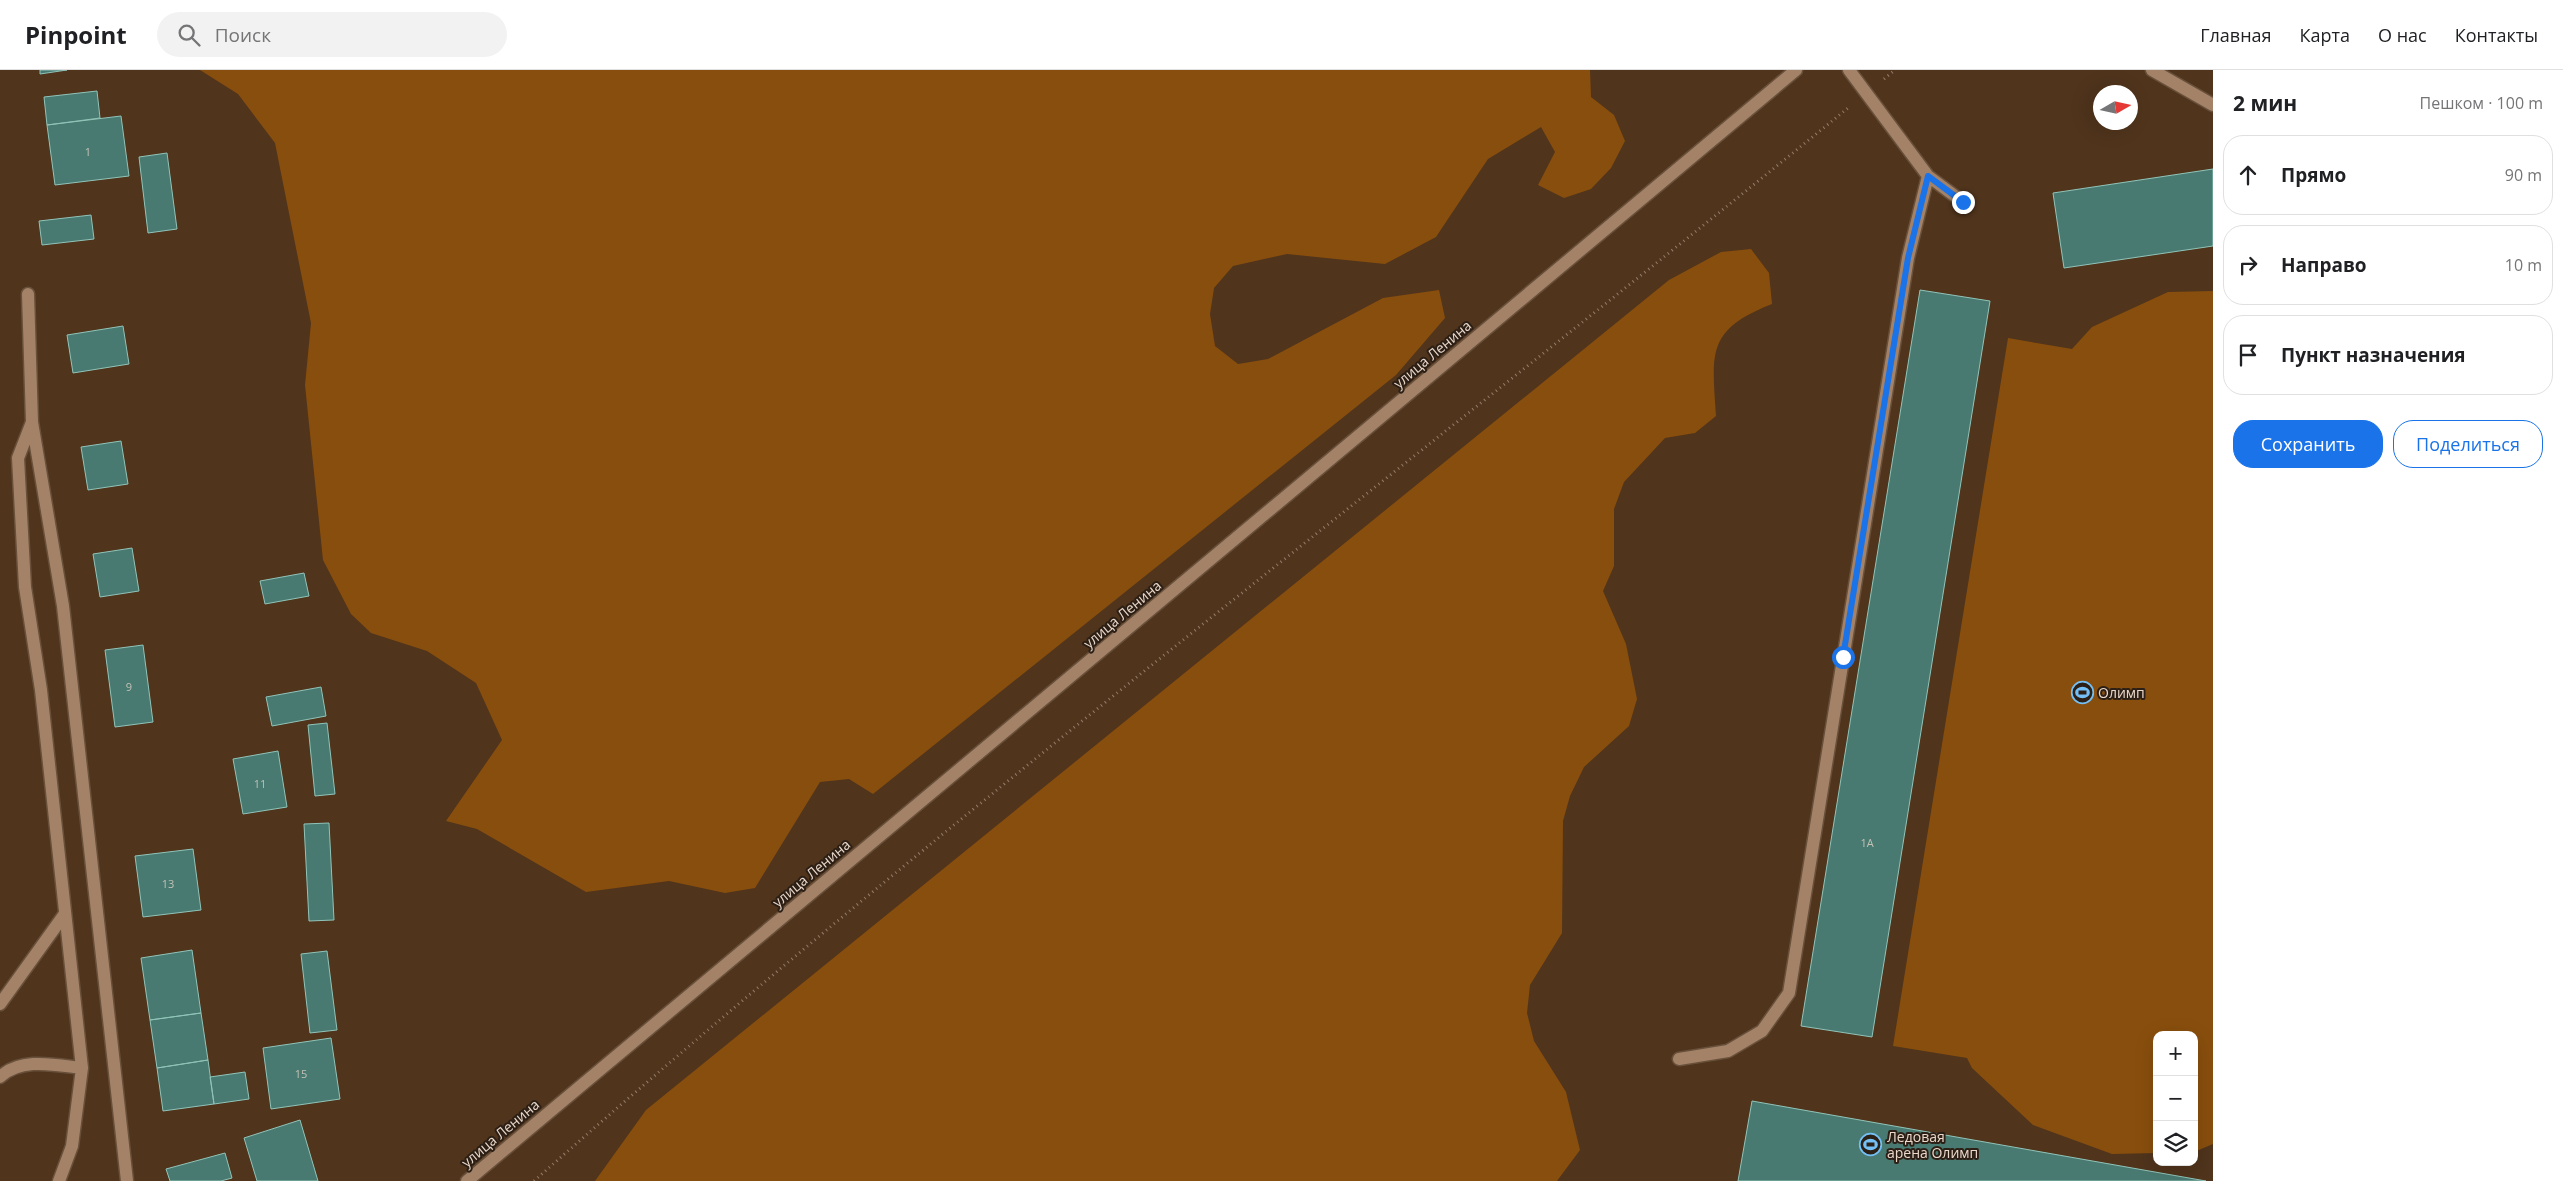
<!DOCTYPE html>
<html lang="ru">
<meta charset="utf-8">
<style>
:root{--surface:#fff;--page:#f2f2f2;--text:#202124;--muted:#757577;--line:#e0e0e0;--accent:#1a73e8}
body{margin:0;font-family:"Open Sans",sans-serif;background:var(--page);color:var(--text)}
.controls{position:absolute;right:15px;bottom:15px;display:grid;overflow:hidden;border-radius:10px;box-shadow:0 5px 20px #0002}
.controls button{width:45px;height:45px;display:grid;place-items:center;padding:0;border:0;border-bottom:1px solid var(--line);background:var(--surface);color:var(--text);font:25px sans-serif}
.compass{position:absolute;left:2093px;top:15px;width:45px;height:45px;border-radius:50%;background:var(--surface);box-shadow:0 5px 20px #0002;rotate:81deg}
.stop{position:absolute;width:15px;height:15px;margin:-11px;border:4px solid #1a73e8;border-radius:50%;background:#fff}
.stop.end{background:#1a73e8;border-color:#fff;box-shadow:0 1px 5px #0008}
.list{margin:0;padding:0;list-style:none}
h2{display:flex;justify-content:space-between;align-items:center;height:65px;margin:0;padding:0 20px;font-size:21px}
h2 small{font-size:16px;font-weight:400;color:var(--muted)}
.list li{display:grid;grid-template-columns:32px 1fr auto;gap:15px;align-items:center;box-sizing:border-box;height:80px;margin:0 10px 10px;padding:0 10px;border:1px solid var(--line);border-radius:20px}
.list b{display:block;font-size:19px;white-space:nowrap}
.list em{font-size:16px;font-style:normal;color:var(--muted)}
.actions{display:flex;gap:10px;padding:15px 20px}
.actions a{flex:1;padding:11px 0;border:1px solid var(--accent);border-radius:20px;text-align:center;font-size:18px;color:var(--accent)}
.actions .main{background:var(--accent);color:#fff}
.icon{flex:none;width:28px;height:28px;fill:none;stroke:currentColor;stroke-width:2;stroke-linecap:round;stroke-linejoin:round}
.map{position:relative;flex:none;width:2213px;height:1111px;overflow:hidden}
header{display:flex;align-items:center;gap:30px;box-sizing:border-box;height:70px;padding:0 25px;background:var(--surface);border-bottom:1px solid var(--line)}
header strong{font-size:24px}
nav{display:flex;gap:28px;margin-inline-start:auto;font-size:18px}
.search{width:350px;height:45px;background:var(--page);display:flex;align-items:center;gap:12px;box-sizing:border-box;padding:0 18px;border-radius:28px;color:var(--muted);font-size:19px}
main{display:flex}
aside{flex:1;background:var(--surface)}
.map>svg:first-child{display:block}
.green{fill:#884e0d}
.building{fill:#497a71;stroke:#91c4b9}
.lines{fill:none;stroke-linecap:round;stroke-linejoin:round}
.service-casing{stroke:#68503a;stroke-width:15}
.minor-casing{stroke:#68503a;stroke-width:15}
.secondary-casing{stroke:#68503a;stroke-width:15}
.path{stroke:#967e6b;stroke-width:3;stroke-dasharray:1 4;stroke-linecap:butt}
.service{stroke:#a38268;stroke-width:12}
.minor{stroke:#a38268;stroke-width:12}
.secondary{stroke:#a38268;stroke-width:12}
.route{stroke:#1a73e8;stroke-width:6}
.labels{text-anchor:middle;dominant-baseline:central;stroke-width:4;stroke-linejoin:round;paint-order:stroke}
.number-label{font-size:11px;fill:#c2c1b4}
.street-label{font-size:14px;fill:#ebd9cb;stroke:#2c1f15}
.poi-label{font-size:14px;fill:#ebd9cb;stroke:#2c1f15;text-anchor:start}
</style>
<header>
<strong>Pinpoint</strong>
<div class="search"><svg class="icon" aria-label="search" viewBox="0 0 24 24"><circle cx="10" cy="10" r="6"/><path d="M15 15l6 6"/></svg>Поиск</div>
<nav><a>Главная</a><a>Карта</a><a>О нас</a><a>Контакты</a></nav>
</header>
<main>
<div class="map">
<svg width="2213" height="1111" viewBox="0 0 2213 1111">
<rect width="100%" height="100%" fill="#50341c"/>
<path class="green" d="M200 0H1590L1591 27 1614 45 1625 71 1611 98 1591 119 1564 128 1538 115 1555 82 1541 57 1488 89 1436 167 1385 194 1287 184 1233 196 1214 218 1210 244 1215 276 1238 294 1268 289 1383 228 1439 220 1445 248 1396 305 873 724 849 709 820 712 755 818 725 823 669 811 586 822 477 759 446 751 502 670 476 613 427 581 371 563 351 544 323 490 305 315 311 253 275 73 238 24Z
M1751 179 1769 203 1772 234C1706 260 1712 283 1716 346L1695 363 1665 368 1624 412 1614 439V496L1603 521 1626 574 1637 629 1629 656 1584 697 1570 726 1563 751 1562 863 1530 915 1527 943 1534 971 1566 1022 1580 1080 1557 1111H595L646 1040 1669 210 1721 182Z
M2213 221V1074L2194 1082V965H2157V1083L2112 1084 2033 1055 1972 998 1967 988 1893 976 2008 268 2072 279 2092 257 2168 222Z"/>
<path class="building" d="M40 0H67L40 4Z
M97 21 100 48 47 55 44 27Z
M121 46 129 106 55 115 47 55Z
M167 83 177 159 148 163 139 87Z
M2213 99V176L2064 198 2053 123Z
M91 145 94 169 42 175 39 151Z
M1920 220 1990 231 1872 967 1801 956Z
M123 256 129 294 73 303 67 265Z
M121 371 128 414 88 420 81 377Z
M132 478 139 521 100 527 93 484Z
M304 503 309 526 265 534 260 511Z
M143 575 153 652 115 657 105 580Z
M321 617 326 646 272 656 266 627Z
M327 653 335 724 315 726 308 655Z
M278 681 287 737 243 744 233 689Z
M329 753 334 850 309 851 304 754Z
M193 779 201 840 143 847 135 786Z
M192 880 201 943 150 950 141 888Z
M327 881 337 960 310 963 301 884Z
M201 943 208 990 157 998 150 950Z
M331 968 340 1029 271 1039 263 978Z
M208 990 214 1034 163 1041 157 998Z
M245 1002 249 1029 214 1034 210 1007Z
M1752 1031 2206 1111H1738Z
M300 1050 318 1111H257L244 1068Z
M225 1083 232 1108 221 1111H170L166 1099Z"/>
<g class="lines">
<defs>
<path id="service" d="M1928 106 1963 132
M1679 989 1728 981 1762 961 1789 923 1908 188 1928 106 1849 0"/>
<path id="minor" d="M2152 0 2213 35
M28 224 32 352 63 536 127 1111
M32 352 18 388 25 517 41 620 82 998 72 1076 59 1111
M0 934 64 845
M0 1007C21 987 55 995 82 998"/>
<path id="secondary" d="M467 1111 1796 0"/>
</defs>
<use href="#service" class="service-casing"/>
<use href="#minor" class="minor-casing"/>
<use href="#secondary" class="secondary-casing"/>
<path class="path" d="M1884 9 1895 0
M534 1111C957 736 1410 396 1848 38"/>
<use href="#service" class="service"/>
<use href="#minor" class="minor"/>
<use href="#secondary" class="secondary"/>
</g>
<g class="lines">
<path class="route" d="M1843 587 1908 188 1928 106 1963 132"/>
</g>
<defs>
<symbol id="stadium-ring" viewBox="-11 -11 22 22"><circle r="9.5" fill="#2c1f15" stroke="#74c0f6" stroke-width="1.5"/><path d="M0-5a6.5 5 0 1 0 0 10a6.5 5 0 1 0 0-10ZM-3.5-1.8h7v3.6h-7Z" fill="#74c0f6"/></symbol>
</defs>
<g fill-rule="evenodd">
<use href="#stadium-ring" x="2070" y="610" width="25" height="25"/>
<use href="#stadium-ring" x="1858" y="1062" width="25" height="25"/>
</g>
<g class="labels">
<g class="number-label">
<text x="88" y="81">1</text>
<text x="129" y="616">9</text>
<text x="260" y="713">11</text>
<text x="1867" y="772">1А</text>
<text x="168" y="813">13</text>
<text x="301" y="1003">15</text>
</g>
<g class="street-label">
<text transform="translate(1432 284) rotate(-40)">улица Ленина</text>
<text transform="translate(1122 544) rotate(-40)">улица Ленина</text>
<text transform="translate(811 803) rotate(-40)">улица Ленина</text>
<text transform="translate(500 1063) rotate(-40)">улица Ленина</text>
</g>
<g class="poi-label">
<text x="2098" y="622">Олимп</text>
<text x="1887" y="1066">Ледовая<tspan x="1887" dy="16">арена Олимп</tspan></text>
</g>
</g>
</svg>
<div class="controls">
<button>+</button>
<button>−</button>
<button><svg class="icon" aria-label="layers" viewBox="0 0 24 24"><path d="M12 4l9 5-9 5-9-5zM3 14l9 5 9-5"/></svg></button>
</div>
<svg class="compass" viewBox="-18 -18 36 36"><path d="M0-13l5 13h-10z" fill="#e53935"/><path d="M0 13l5-13h-10z" fill="#757577"/></svg>
<div class="stop" style="left:1843px;top:587px"></div>
<div class="stop end" style="left:1963px;top:132px"></div>
</div>
<aside>
<h2>2 мин<small>Пешком · 100 m</small></h2>
<ul class="list">
<li><svg class="icon" aria-label="ahead" viewBox="0 0 24 24"><path d="M12 20V5M6 11l6-6 6 6"/></svg><div><b>Прямо</b></div><em>90 m</em></li>
<li><svg class="icon" aria-label="right" viewBox="0 0 24 24"><path d="M7 20v-9h11M14 6l5 5-5 5"/></svg><div><b>Направо</b></div><em>10 m</em></li>
<li><svg class="icon" aria-label="arrive" viewBox="0 0 24 24"><path d="M6 21V4h12l-3 4 3 4H6"/></svg><div><b>Пункт назначения</b></div></li>
</ul>
<div class="actions"><a class="main">Сохранить</a><a>Поделиться</a></div>
</aside>
</main>
